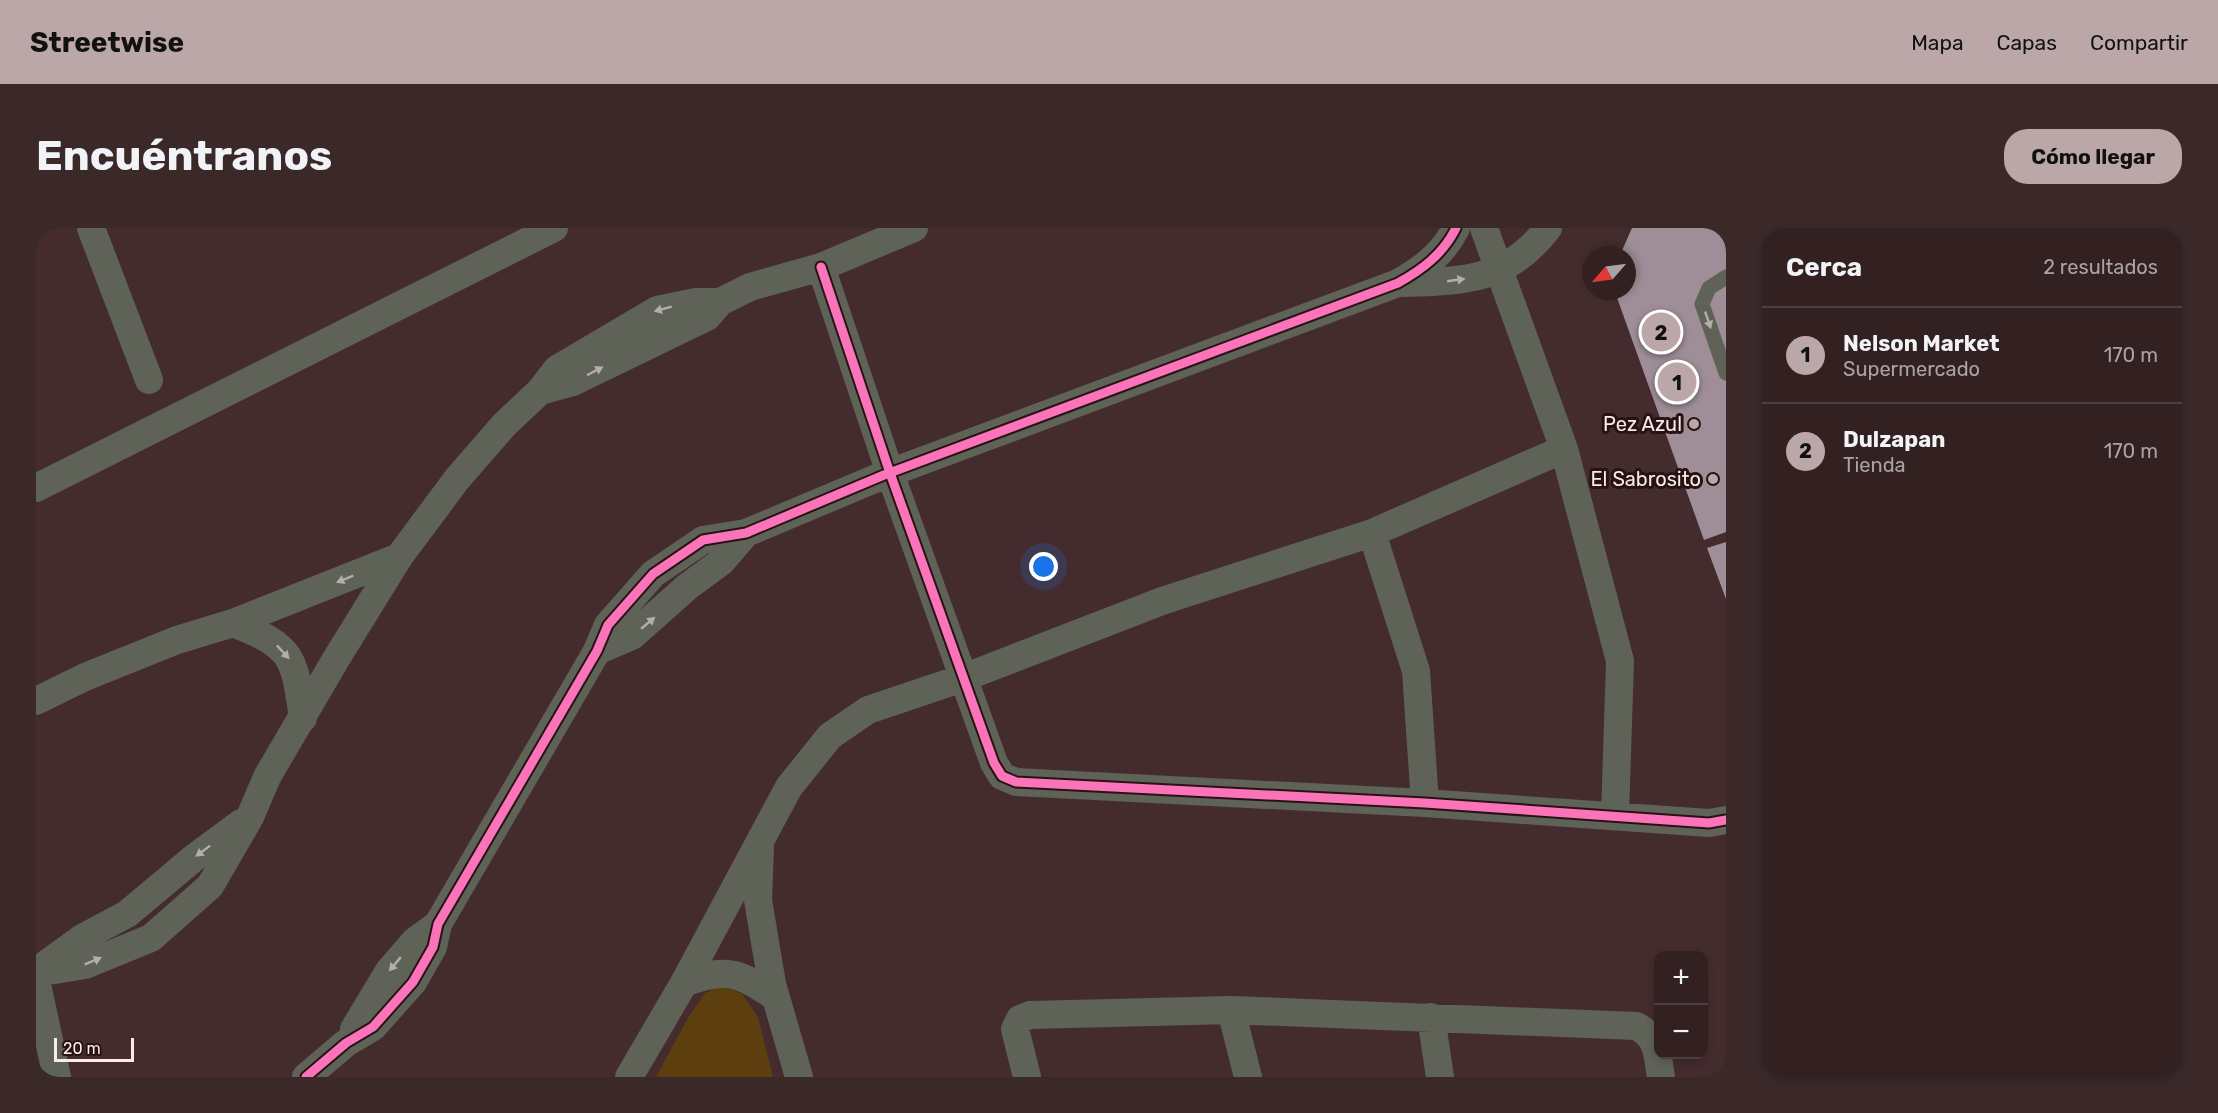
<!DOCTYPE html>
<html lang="es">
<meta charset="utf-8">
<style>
:root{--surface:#332122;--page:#3b292a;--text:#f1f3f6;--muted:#a9a3a5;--line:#4e3e40;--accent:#bca7a8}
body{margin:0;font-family:Rubik,sans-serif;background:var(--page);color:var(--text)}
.controls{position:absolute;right:18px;bottom:18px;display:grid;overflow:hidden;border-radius:12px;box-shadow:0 3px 9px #0003}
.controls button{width:54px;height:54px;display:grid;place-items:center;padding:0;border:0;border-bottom:2px solid var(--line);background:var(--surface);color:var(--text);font:30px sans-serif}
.compass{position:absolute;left:1546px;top:18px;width:54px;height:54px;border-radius:50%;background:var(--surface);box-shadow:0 3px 9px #0003;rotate:242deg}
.scale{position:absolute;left:18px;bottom:15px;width:80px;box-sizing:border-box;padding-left:6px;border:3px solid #fce9e9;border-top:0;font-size:16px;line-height:21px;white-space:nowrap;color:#fce9e9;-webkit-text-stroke:4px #271314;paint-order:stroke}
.you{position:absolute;left:1008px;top:339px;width:21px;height:21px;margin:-15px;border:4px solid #fff;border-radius:50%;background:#1a73e8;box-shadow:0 0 0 9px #1a73e833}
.badge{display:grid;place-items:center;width:39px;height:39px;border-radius:50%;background:var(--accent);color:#111;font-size:20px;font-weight:700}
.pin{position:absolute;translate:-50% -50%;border:3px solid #fff;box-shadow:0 2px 6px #0006}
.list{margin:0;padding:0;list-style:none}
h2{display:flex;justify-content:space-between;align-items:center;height:78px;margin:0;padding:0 24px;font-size:26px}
h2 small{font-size:20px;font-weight:400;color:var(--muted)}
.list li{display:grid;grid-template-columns:39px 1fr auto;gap:18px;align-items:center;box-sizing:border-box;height:96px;padding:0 24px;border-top:2px solid var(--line)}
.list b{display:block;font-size:22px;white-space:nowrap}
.list p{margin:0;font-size:20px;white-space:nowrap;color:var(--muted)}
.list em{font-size:20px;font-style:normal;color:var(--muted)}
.map{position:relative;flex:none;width:1690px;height:849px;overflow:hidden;border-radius:24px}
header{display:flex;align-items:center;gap:36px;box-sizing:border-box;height:84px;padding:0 30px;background:var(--accent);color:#111}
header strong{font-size:28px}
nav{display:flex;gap:33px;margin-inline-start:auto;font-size:21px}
.intro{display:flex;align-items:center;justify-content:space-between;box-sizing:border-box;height:144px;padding:0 36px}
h1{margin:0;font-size:42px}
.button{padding:15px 27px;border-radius:24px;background:var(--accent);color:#111;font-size:21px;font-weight:700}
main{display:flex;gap:36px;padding:0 36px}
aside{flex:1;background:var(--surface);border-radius:24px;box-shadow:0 3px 9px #0003}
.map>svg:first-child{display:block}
.green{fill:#5d3f0f}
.building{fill:#9f8e97}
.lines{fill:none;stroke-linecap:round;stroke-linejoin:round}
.service{stroke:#5f6357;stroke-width:15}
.minor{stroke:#5f6357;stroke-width:28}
.cycleway-casing{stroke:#271314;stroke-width:13}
.cycleway{stroke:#fb73b8;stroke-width:9}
.oneway{fill:#b5ada7}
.poi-dot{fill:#bca7a8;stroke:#271314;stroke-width:2}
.labels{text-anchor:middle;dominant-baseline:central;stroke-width:6;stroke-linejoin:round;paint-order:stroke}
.poi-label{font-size:20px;fill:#fce9e9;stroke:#271314;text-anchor:end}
</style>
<header>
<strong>Streetwise</strong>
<nav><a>Mapa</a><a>Capas</a><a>Compartir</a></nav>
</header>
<div class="intro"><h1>Encuéntranos</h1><a class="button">Cómo llegar</a></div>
<main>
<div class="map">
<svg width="1690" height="849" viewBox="0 0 1690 849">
<rect width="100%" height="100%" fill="#442c2e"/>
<path class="green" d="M686 758 706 766 722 789 737 849H620L653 788 669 765Z"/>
<path class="building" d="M1596 0H1690V304L1668 312 1580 67 1574 70 1571 63H1591V27H1584Z
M1690 314V371L1671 320Z"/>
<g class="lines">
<path class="service" d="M1690 49 1673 60 1666 76 1690 145"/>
<path class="minor" d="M55 0 113 152
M1448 0 1528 221 1584 433 1579 588
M785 39 854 245 958 535 966 548 980 554 1389 575 1673 595 1690 592
M1364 55C1426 53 1471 54 1512 0
M504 163 537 154 671 89 684 74 714 59 785 39 878 0
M0 260 518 0
M1336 305 1380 443 1389 575
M197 395C257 419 258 427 267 490
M561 423 596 408 651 359 685 334 710 305
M0 473 49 449 141 412 197 395 363 329
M724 619 722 672 736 756 763 849
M2 742 46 710 91 686 159 629 205 595
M0 745 49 737 115 710 174 658 214 589 231 549 300 431 363 329 421 251 468 197 504 163 521 141 621 82 660 74H684
M0 752 21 849
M648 755C689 739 704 744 739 769
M1195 782 1212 849
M1395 789 1404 849
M318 801 353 743 379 713 402 696
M270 849 310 815 337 799 377 754 397 719 402 696 561 423 572 397 617 346 667 312 710 305 848 247 1362 55C1387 41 1407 26 1420 0
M593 849 648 755 753 559 794 508 832 482 927 450 1126 373 1336 305 1528 221
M991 849 979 801 984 791 994 787 1195 782 1600 798C1623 809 1621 827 1625 849"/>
<defs>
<path id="cycleway" d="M785 39 854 245 958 535 966 548 980 554 1389 575 1673 595 1690 592
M270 849 310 815 337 799 377 754 397 719 402 696 561 423 572 397 617 346 667 312 710 305 848 247 1362 55C1387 41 1407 26 1420 0"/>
</defs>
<use href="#cycleway" class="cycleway-casing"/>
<use href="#cycleway" class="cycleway"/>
</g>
<defs><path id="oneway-solid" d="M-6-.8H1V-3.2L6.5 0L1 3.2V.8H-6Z" transform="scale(1.5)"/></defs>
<g class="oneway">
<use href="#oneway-solid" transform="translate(1420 52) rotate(-8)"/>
<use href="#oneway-solid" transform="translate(627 81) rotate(165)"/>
<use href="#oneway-solid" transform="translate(1672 92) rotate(71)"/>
<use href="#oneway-solid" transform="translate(559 143) rotate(-28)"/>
<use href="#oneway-solid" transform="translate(309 351) rotate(158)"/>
<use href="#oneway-solid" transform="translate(612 395) rotate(-40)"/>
<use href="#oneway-solid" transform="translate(247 424) rotate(47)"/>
<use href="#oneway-solid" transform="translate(167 623) rotate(143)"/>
<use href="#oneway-solid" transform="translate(57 733) rotate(-22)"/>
<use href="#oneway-solid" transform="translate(359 736) rotate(130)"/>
</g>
<g class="poi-dot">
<circle cx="1658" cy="196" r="6"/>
<circle cx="1677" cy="251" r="6"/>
</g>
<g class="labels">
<g class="poi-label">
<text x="1646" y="196">Pez Azul</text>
<text x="1665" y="251">El Sabrosito</text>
</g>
</g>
</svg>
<div class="controls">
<button>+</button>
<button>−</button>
</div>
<svg class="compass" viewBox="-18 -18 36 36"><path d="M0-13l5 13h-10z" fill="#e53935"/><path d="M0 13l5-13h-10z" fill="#a9a3a5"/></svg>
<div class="scale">20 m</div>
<div class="you"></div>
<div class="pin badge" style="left:1641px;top:154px">1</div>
<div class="pin badge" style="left:1625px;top:104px">2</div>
</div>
<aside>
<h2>Cerca<small>2 resultados</small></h2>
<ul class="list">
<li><span class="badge">1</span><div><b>Nelson Market</b><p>Supermercado</p></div><em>170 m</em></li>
<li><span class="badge">2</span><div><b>Dulzapan</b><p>Tienda</p></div><em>170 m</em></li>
</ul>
</aside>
</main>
